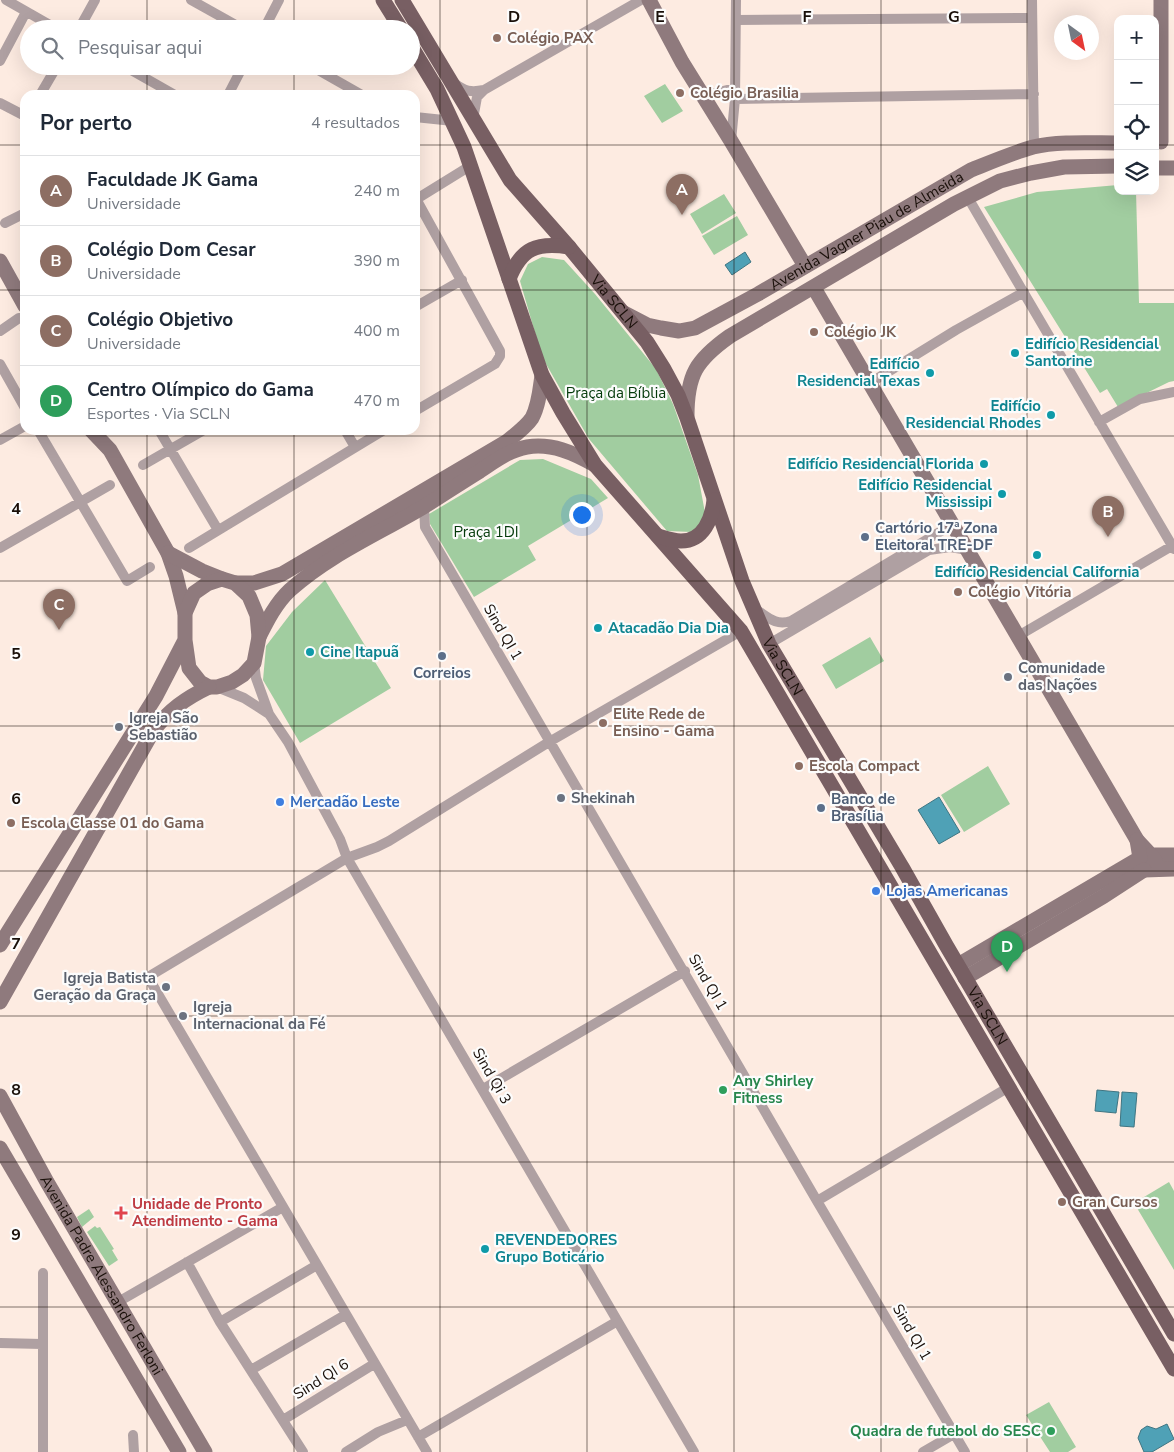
<!DOCTYPE html>
<html lang="pt">
<meta charset="utf-8">
<style>
:root{--surface:#fff;--page:#f6f6f7;--text:#1f2937;--muted:#747a83;--line:#e0e1e3;--accent:#d93025}
body{margin:0;font-family:"Nunito Sans",sans-serif;background:var(--page);color:var(--text)}
.controls{position:absolute;right:15px;top:15px;display:grid;overflow:hidden;border-radius:10px;box-shadow:0 5px 20px #0002}
.controls button{width:45px;height:45px;display:grid;place-items:center;padding:0;border:0;border-bottom:1px solid var(--line);background:var(--surface);color:var(--text);font:25px sans-serif}
.compass{position:absolute;left:1054px;top:15px;width:45px;height:45px;border-radius:50%;background:var(--surface);box-shadow:0 5px 20px #0002;rotate:147deg}
.you{position:absolute;left:581px;top:514px;width:18px;height:18px;margin:-12px;border:4px solid #fff;border-radius:50%;background:#1a73e8;box-shadow:0 0 0 8px #1a73e833}
.badge{display:grid;place-items:center;width:32px;height:32px;border-radius:50%;background:var(--accent);color:#fff;font-size:16px;font-weight:700}
.pin{position:absolute;translate:-50% -41px;filter:drop-shadow(0 1px 2px #0008)}
.pin::after{content:'';position:absolute;top:26px;width:18px;height:15px;background:inherit;clip-path:polygon(0 0,100% 0,50% 100%)}
.list{margin:0;padding:0;list-style:none}
h2{display:flex;justify-content:space-between;align-items:center;height:65px;margin:0;padding:0 20px;font-size:21px}
h2 small{font-size:16px;font-weight:400;color:var(--muted)}
.list li{display:grid;grid-template-columns:32px 1fr auto;gap:15px;align-items:center;box-sizing:border-box;height:70px;padding:0 20px;border-top:1px solid var(--line)}
.list b{display:block;font-size:19px;white-space:nowrap}
.list p{margin:0;font-size:16px;white-space:nowrap;color:var(--muted)}
.list em{font-size:16px;font-style:normal;color:var(--muted)}
.icon{flex:none;width:28px;height:28px;fill:none;stroke:currentColor;stroke-width:2;stroke-linecap:round;stroke-linejoin:round}
.map{position:relative;flex:none;width:1174px;height:1452px;overflow:hidden}
.search{position:absolute;background:var(--surface);box-shadow:0 5px 20px #0002;left:20px;top:20px;width:400px;height:55px;display:flex;align-items:center;gap:12px;box-sizing:border-box;padding:0 18px;border-radius:28px;color:var(--muted);font-size:19px}
.panel{position:absolute;background:var(--surface);box-shadow:0 5px 20px #0002;left:20px;top:90px;width:400px;height:345px;border-radius:15px}
.map>svg:first-child{display:block}
.green{fill:#a1cda0}
.water{fill:#4fa1b6;stroke:#3f7582}
.lines{fill:none;stroke-linecap:round;stroke-linejoin:round}
.street{stroke:#afa0a2;stroke-width:10}
.secondary{stroke:#8f7a7d;stroke-width:15}
.primary{stroke:#785f63;stroke-width:15}
.grid{fill:none;stroke:#190f09;stroke-width:1;stroke-opacity:0.55}
.education-dot{fill:#8d6e63;stroke:#fcfcfc;stroke-width:2}
.culture-dot{fill:#0f9aa8;stroke:#fcfcfc;stroke-width:2}
.service-dot{fill:#5c6f8a;stroke:#fcfcfc;stroke-width:2}
.worship-dot{fill:#6b7280;stroke:#fcfcfc;stroke-width:2}
.shop-dot{fill:#3f7fe0;stroke:#fcfcfc;stroke-width:2}
.leisure-dot{fill:#2e9e5b;stroke:#fcfcfc;stroke-width:2}
.health-dot{fill:#e0444e;stroke:#fcfcfc;stroke-width:2}
.labels{text-anchor:middle;dominant-baseline:central;stroke-width:4.5;stroke-linejoin:round;paint-order:stroke}
.education-label{font-size:15px;font-weight:bold;fill:#785e54;stroke:#fcfcfc;text-anchor:start}
.street-label{font-size:15px;fill:#190f09;stroke:#fcfcfc}
.culture-label{font-size:15px;font-weight:bold;fill:#0d838f;stroke:#fcfcfc;text-anchor:start}
.park-label{font-size:15px;fill:#043a0a;stroke:#fcfcfc}
.service-label{font-size:15px;font-weight:bold;fill:#4e5e75;stroke:#fcfcfc;text-anchor:start}
.worship-label{font-size:15px;font-weight:bold;fill:#5b616d;stroke:#fcfcfc;text-anchor:start}
.shop-label{font-size:15px;font-weight:bold;fill:#366cbe;stroke:#fcfcfc;text-anchor:start}
.leisure-label{font-size:15px;font-weight:bold;fill:#27864d;stroke:#fcfcfc;text-anchor:start}
.health-label{font-size:15px;font-weight:bold;fill:#be3a42;stroke:#fcfcfc;text-anchor:start}
.grid-label{font-size:16px;text-anchor:middle;font-weight:bold;fill:#190f09;stroke:#fcfcfc;stroke-width:4.5;stroke-linejoin:round;paint-order:stroke}
</style>
<div class="map">
<svg width="1174" height="1452" viewBox="0 0 1174 1452">
<rect width="100%" height="100%" fill="#fdebe1"/>
<path class="green" d="M665 84 683 111 662 123 644 96Z
M1118 185V191H1136L1139 303H1174V381L1169 382 1118 407 1107 389 1100 393 984 207 1037 192Z
M724 194 736 213 702 234 690 214Z
M737 216 748 235 714 255 702 236Z
M542 257 564 260 595 294 656 369 673 404 698 475 706 518 692 532 667 531 589 439 542 357 520 281 528 264Z
M543 459 591 479 608 498 528 546 536 560 474 597 430 524 429 514 520 460Z
M325 580 391 688 300 743 263 680 266 646 292 612Z
M870 637 884 661 836 689 822 665Z
M988 766 1010 804 964 832 941 795Z
M1169 1182 1174 1191V1270L1134 1203Z
M89 1209 94 1217 82 1227 77 1217Z
M95 1226 97 1228 100 1227 114 1249 112 1250 118 1260 109 1266 87 1232Z
M1049 1402 1076 1447 1068 1452H1050L1026 1415Z"/>
<path class="water" d="M745 252 751 262 732 275 725 265Z
M939 797 960 832 939 844 918 810Z
M1097 1090 1119 1092 1116 1113 1095 1111Z
M1122 1092 1137 1093 1134 1127 1120 1126Z
M1167 1424 1174 1439 1152 1452H1144L1138 1438 1141 1430 1147 1426 1156 1429Z"/>
<g class="lines">
<path class="street" d="M6 0 57 29
M191 0 243 29
M1032 0 1034 147
M737 20 1032 18
M79 29 95 0
M264 29 279 0
M0 61 26 12
M124 66 175 95
M311 66 362 95
M454 83C465 91 470 93 484 90L641 0
M40 95 57 66
M228 95 243 66
M703 96 735 88
M735 99 1034 94
M0 103 25 116
M415 117 453 121
M473 119 477 97 484 90
M731 141 735 99 736 0
M967 196 1174 549
M415 197 500 351V356L495 364 415 411
M415 200 470 166
M5 223 25 213
M415 307 462 280
M0 331 19 318
M0 364 25 408
M870 383 956 330 1024 292
M1099 422 1140 399 1174 392
M38 430 127 581 150 567
M159 430 218 530
M345 430 355 447
M0 440 25 426
M143 465 204 430
M424 506 425 527 817 1201 965 1452
M0 548 110 485
M189 548 384 430
M755 609C768 617 775 626 791 621L953 524
M1018 636 1172 546
M769 644 929 550 950 547 968 550
M254 663 256 678 269 714 288 742 340 839 347 858C463 1056 577 1255 694 1452
M217 687 244 698 269 714
M483 1089 685 971
M817 1201 1009 1087
M187 1262 220 1322 303 1452
M43 1273V1452
M118 1302 283 1207
M220 1322 317 1265
M0 1343 42 1344
M251 1370 345 1315
M283 1420 374 1364
M133 1435 134 1452
M418 1437 616 1322
M346 1452 378 1432 407 1420
M427 1452 148 977 347 858 377 847 389 841 549 742 741 631
M923 1452 954 1434"/>
<g class="secondary">
<path d="M649 0 682 62 731 141 805 266"/>
<path d="M1161 142V0"/>
<path d="M1155 168H1174"/>
<path d="M0 261 25 306"/>
<path d="M814 288 1137 840 1151 855H1174"/>
<path id="s1" d="M624 313 647 325 661 328 679 331 695 328 758 294 971 170C991 162 1012 153 1033 147 1058 141 1091 143 1118 143"/>
<path d="M687 416C687 375 696 360 730 336L954 204 1000 181 1031 173 1064 167 1118 166"/>
<path d="M91 430 110 450 168 553 176 576 185 613"/>
<path d="M168 553 202 571 222 579"/>
<path d="M235 583H254L282 574 506 442C515 435 526 427 532 418 539 405 540 389 542 375"/>
<path d="M259 637C267 621 276 603 290 590 330 554 380 533 425 506 444 494 462 482 480 471 494 462 509 450 527 447 552 443 574 453 595 465"/>
<path d="M1153 868 1155 861 1151 855 1140 858V862L1144 870 1174 869"/>
<path d="M0 945 156 696 185 640V613L194 593 207 584 222 579 235 583 249 596 257 615 259 637 254 663 243 675 232 682 217 687H209L200 682 189 668 185 640"/>
<path d="M958 965 1140 858 1137 840"/>
<path d="M965 978 1104 896 1144 870"/>
<path d="M0 1002 153 731C169 710 186 698 209 687"/>
<path id="s2" d="M0 1096 47 1182 205 1452"/>
<path d="M0 1148 179 1452"/>
</g>
<g class="primary">
<path d="M383 0 401 29"/>
<path id="s3" d="M402 0 510 180 569 247 647 342 664 369 678 395 687 418 742 581 769 644 902 867 946 945 1174 1334"/>
<path d="M411 46 437 89 464 147 542 375 563 413 595 465 741 631 1174 1369"/>
<path d="M509 279C521 248 537 242 569 247"/>
<path d="M658 536C665 538 673 541 681 541 704 541 712 518 714 500"/>
</g>
</g>
<path class="grid" d="M147 0V29M294 0V29M440 0V1452M587 0V1452M734 0V1452M881 0V1452M1027 0V1452M147 66V95M294 66V95M0 145H25M415 145H1118M1155 145H1174M0 290H25M415 290H1174M147 430V1452M294 430V1452M0 436H1174M0 581H1174M0 726H1174M0 871H1174M0 1016H1174M0 1162H1174M0 1307H1174"/>
<g class="education-dot">
<circle cx="497" cy="38" r="5"/>
<circle cx="680" cy="93" r="5"/>
<circle cx="814" cy="332" r="5"/>
<circle cx="958" cy="592" r="5"/>
<circle cx="603" cy="723" r="5"/>
<circle cx="799" cy="766" r="5"/>
<circle cx="11" cy="823" r="5"/>
<circle cx="1062" cy="1202" r="5"/>
</g>
<g class="culture-dot">
<circle cx="1015" cy="353" r="5"/>
<circle cx="930" cy="373" r="5"/>
<circle cx="1051" cy="415" r="5"/>
<circle cx="984" cy="464" r="5"/>
<circle cx="1002" cy="494" r="5"/>
<circle cx="1037" cy="555" r="5"/>
<circle cx="598" cy="628" r="5"/>
<circle cx="310" cy="652" r="5"/>
<circle cx="485" cy="1249" r="5"/>
</g>
<g class="service-dot">
<circle cx="865" cy="537" r="5"/>
<circle cx="442" cy="656" r="5"/>
<circle cx="821" cy="808" r="5"/>
</g>
<g class="worship-dot">
<circle cx="1008" cy="677" r="5"/>
<circle cx="119" cy="727" r="5"/>
<circle cx="561" cy="798" r="5"/>
<circle cx="166" cy="987" r="5"/>
<circle cx="183" cy="1016" r="5"/>
</g>
<g class="shop-dot">
<circle cx="280" cy="802" r="5"/>
<circle cx="876" cy="891" r="5"/>
</g>
<g class="leisure-dot">
<circle cx="723" cy="1090" r="5"/>
<circle cx="1051" cy="1431" r="5"/>
</g>
<path class="health-dot" d="M118.5 1205.5h5v5h5v5h-5v5h-5v-5h-5v-5h5z"/>
<g class="labels">
<g class="education-label">
<text x="507" y="38">Colégio PAX</text>
<text x="690" y="93">Colégio Brasilia</text>
<text x="824" y="332">Colégio JK</text>
<text x="968" y="592">Colégio Vitória</text>
<text x="613" y="714">Elite Rede de<tspan x="613" dy="17">Ensino - Gama</tspan></text>
<text x="809" y="766">Escola Compact</text>
<text x="21" y="823">Escola Classe 01 do Gama</text>
<text x="1072" y="1202">Gran Cursos</text>
</g>
<g class="street-label">
<text stroke="none"><textPath href="#s1" startOffset="272">Avenida Vagner Piau de Almeida</textPath></text>
<text stroke="none"><textPath href="#s3" startOffset="370">Via SCLN</textPath></text>
<text transform="translate(503 632) rotate(60)">Sind QI 1</text>
<text stroke="none"><textPath href="#s3" startOffset="775">Via SCLN</textPath></text>
<text transform="translate(708 982) rotate(60)">Sind QI 1</text>
<text stroke="none"><textPath href="#s3" startOffset="1180">Via SCLN</textPath></text>
<text transform="translate(492 1076) rotate(60)">Sind Qi 3</text>
<text stroke="none"><textPath href="#s2" startOffset="206">Avenida Padre Alessandro Ferloni</textPath></text>
<text transform="translate(912 1332) rotate(60)">Sind QI 1</text>
<text transform="translate(321 1379) rotate(-32)">Sind QI 6</text>
</g>
<g class="culture-label">
<text x="1025" y="344">Edifício Residencial<tspan x="1025" dy="17">Santorine</tspan></text>
<text x="920" y="364" text-anchor="end">Edifício<tspan x="920" dy="17">Residencial Texas</tspan></text>
<text x="1041" y="406" text-anchor="end">Edifício<tspan x="1041" dy="17">Residencial Rhodes</tspan></text>
<text x="974" y="464" text-anchor="end">Edifício Residencial Florida</text>
<text x="992" y="485" text-anchor="end">Edifício Residencial<tspan x="992" dy="17">Mississipi</tspan></text>
<text x="1037" y="572" text-anchor="middle">Edifício Residencial California</text>
<text x="608" y="628">Atacadão Dia Dia</text>
<text x="320" y="652">Cine Itapuã</text>
<text x="495" y="1240">REVENDEDORES<tspan x="495" dy="17">Grupo Boticário</tspan></text>
</g>
<g class="park-label">
<text x="616" y="393">Praça da Bíblia</text>
<text x="486" y="532">Praça 1DI</text>
</g>
<g class="service-label">
<text x="875" y="528">Cartório 17ª Zona<tspan x="875" dy="17">Eleitoral TRE-DF</tspan></text>
<text x="442" y="673" text-anchor="middle">Correios</text>
<text x="831" y="799">Banco de<tspan x="831" dy="17">Brasília</tspan></text>
</g>
<g class="worship-label">
<text x="1018" y="668">Comunidade<tspan x="1018" dy="17">das Nações</tspan></text>
<text x="129" y="718">Igreja São<tspan x="129" dy="17">Sebastião</tspan></text>
<text x="571" y="798">Shekinah</text>
<text x="156" y="978" text-anchor="end">Igreja Batista<tspan x="156" dy="17">Geração da Graça</tspan></text>
<text x="193" y="1007">Igreja<tspan x="193" dy="17">Internacional da Fé</tspan></text>
</g>
<g class="shop-label">
<text x="290" y="802">Mercadão Leste</text>
<text x="886" y="891">Lojas Americanas</text>
</g>
<g class="leisure-label">
<text x="733" y="1081">Any Shirley<tspan x="733" dy="17">Fitness</tspan></text>
<text x="1041" y="1431" text-anchor="end">Quadra de futebol do SESC</text>
</g>
<g class="health-label">
<text x="132" y="1204">Unidade de Pronto<tspan x="132" dy="17">Atendimento - Gama</tspan></text>
</g>
</g>
<g class="grid-label">
<text x="514" y="22">D</text>
<text x="660" y="22">E</text>
<text x="807" y="22">F</text>
<text x="954" y="22">G</text>
<text x="16" y="514">4</text>
<text x="16" y="659">5</text>
<text x="16" y="804">6</text>
<text x="16" y="949">7</text>
<text x="16" y="1095">8</text>
<text x="16" y="1240">9</text>
</g>
</svg>
<div class="controls">
<button>+</button>
<button>−</button>
<button><svg class="icon" aria-label="locate" viewBox="0 0 24 24"><circle cx="12" cy="12" r="6"/><path d="M12 2v4M12 18v4M2 12h4M18 12h4"/></svg></button>
<button><svg class="icon" aria-label="layers" viewBox="0 0 24 24"><path d="M12 4l9 5-9 5-9-5zM3 14l9 5 9-5"/></svg></button>
</div>
<svg class="compass" viewBox="-18 -18 36 36"><path d="M0-13l5 13h-10z" fill="#e53935"/><path d="M0 13l5-13h-10z" fill="#747a83"/></svg>
<div class="you"></div>
<div class="pin badge" style="left:682px;top:215px;background:#8d6e63">A</div>
<div class="pin badge" style="left:1108px;top:537px;background:#8d6e63">B</div>
<div class="pin badge" style="left:59px;top:630px;background:#8d6e63">C</div>
<div class="pin badge" style="left:1007px;top:972px;background:#2e9e5b">D</div>
<div class="search"><svg class="icon" aria-label="search" viewBox="0 0 24 24"><circle cx="10" cy="10" r="6"/><path d="M15 15l6 6"/></svg>Pesquisar aqui</div>
<section class="panel">
<h2>Por perto<small>4 resultados</small></h2>
<ul class="list">
<li><span class="badge" style="background:#8d6e63">A</span><div><b>Faculdade JK Gama</b><p>Universidade</p></div><em>240 m</em></li>
<li><span class="badge" style="background:#8d6e63">B</span><div><b>Colégio Dom Cesar</b><p>Universidade</p></div><em>390 m</em></li>
<li><span class="badge" style="background:#8d6e63">C</span><div><b>Colégio Objetivo</b><p>Universidade</p></div><em>400 m</em></li>
<li><span class="badge" style="background:#2e9e5b">D</span><div><b>Centro Olímpico do Gama</b><p>Esportes · Via SCLN</p></div><em>470 m</em></li>
</ul>
</section>
</div>
